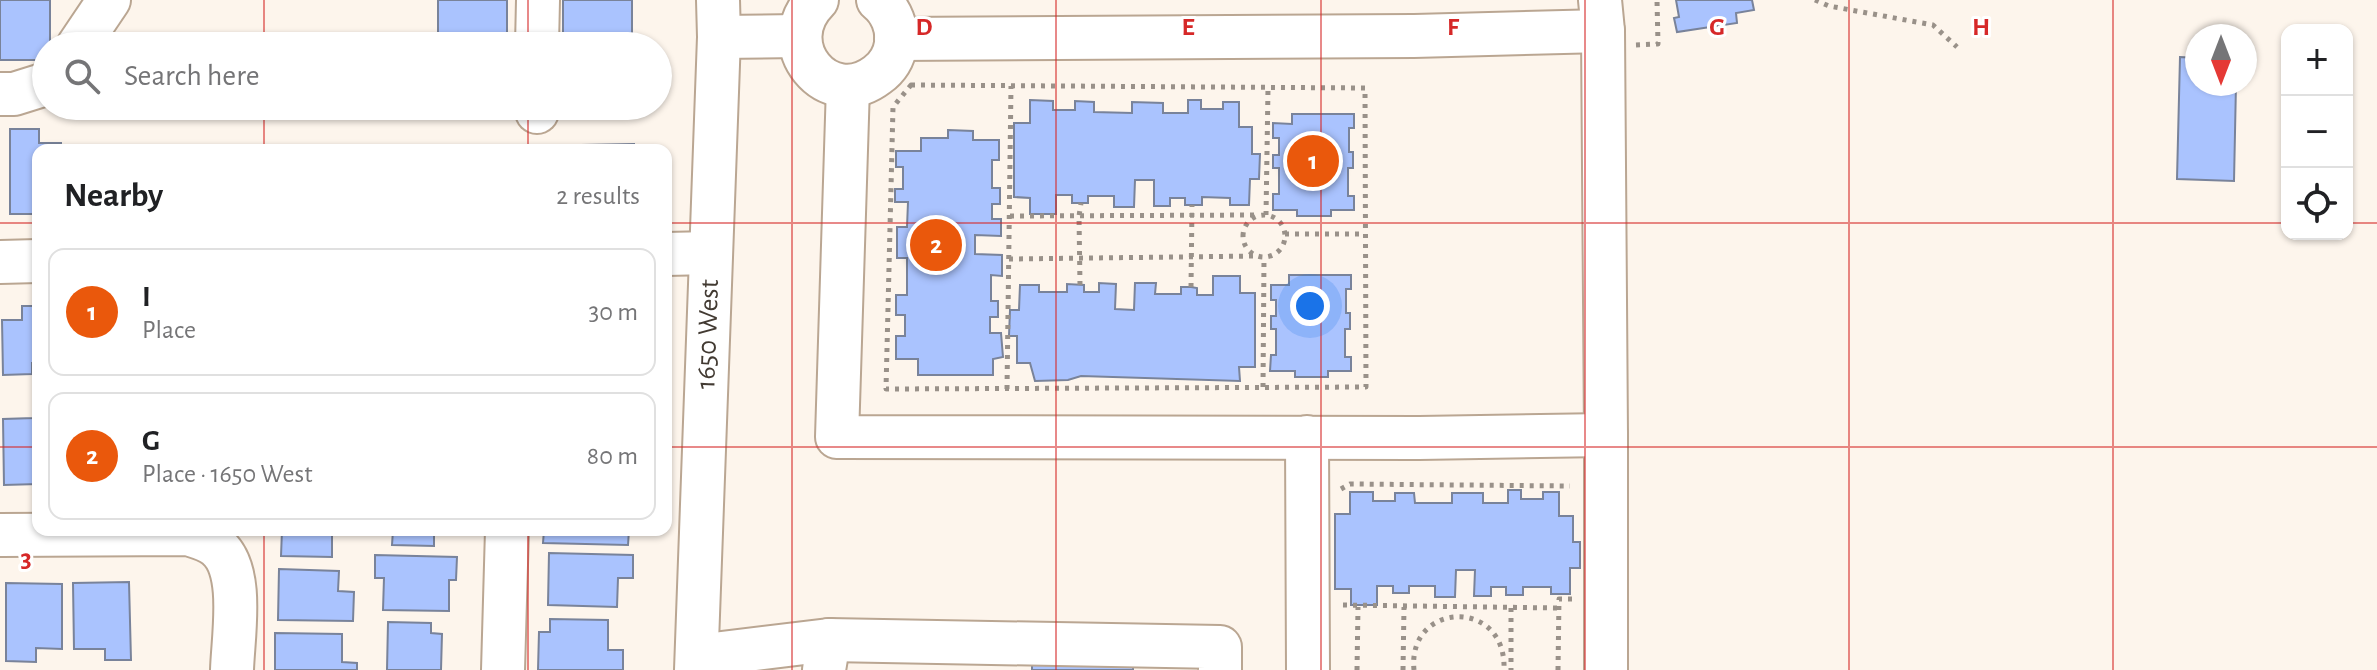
<!DOCTYPE html>
<meta charset="utf-8">
<style>
:root{--surface:#fff;--page:#f6f6f6;--text:#202124;--muted:#757577;--line:#e0e0e0;--accent:#ea580c}
body{margin:0;font-family:"Alegreya Sans",sans-serif;background:var(--page);color:var(--text)}
.controls{position:absolute;right:24px;top:24px;display:grid;overflow:hidden;border-radius:16px;box-shadow:0 2px 6px #0004}
.controls button{width:72px;height:72px;display:grid;place-items:center;padding:0;border:0;border-bottom:2px solid var(--line);background:var(--surface);color:var(--text);font:40px sans-serif}
.compass{position:absolute;left:2185px;top:24px;width:72px;height:72px;border-radius:50%;background:var(--surface);box-shadow:0 2px 6px #0004;rotate:180deg}
.you{position:absolute;left:1310px;top:306px;width:28px;height:28px;margin:-20px;border:6px solid #fff;border-radius:50%;background:#1a73e8;box-shadow:0 0 0 12px #1a73e833}
.badge{display:grid;place-items:center;width:52px;height:52px;border-radius:50%;background:var(--accent);color:#fff;font-size:26px;font-weight:700}
.pin{position:absolute;translate:-50% -50%;border:4px solid #fff;box-shadow:0 2px 8px #0006}
.list{margin:0;padding:0;list-style:none}
h2{display:flex;justify-content:space-between;align-items:center;height:104px;margin:0;padding:0 32px;font-size:34px}
h2 small{font-size:26px;font-weight:400;color:var(--muted)}
.list li{display:grid;grid-template-columns:52px 1fr auto;gap:24px;align-items:center;box-sizing:border-box;height:128px;margin:0 16px 16px;padding:0 16px;border:2px solid var(--line);border-radius:16px}
.list b{display:block;font-size:30px;white-space:nowrap}
.list p{margin:0;font-size:26px;white-space:nowrap;color:var(--muted)}
.list em{font-size:26px;font-style:normal;color:var(--muted)}
.icon{flex:none;width:44px;height:44px;fill:none;stroke:currentColor;stroke-width:2;stroke-linecap:round;stroke-linejoin:round}
.map{position:relative;flex:none;width:2377px;height:670px;overflow:hidden}
.search{position:absolute;background:var(--surface);box-shadow:0 2px 6px #0004;left:32px;top:32px;width:640px;height:88px;display:flex;align-items:center;gap:20px;box-sizing:border-box;padding:0 28px;border-radius:44px;color:var(--muted);font-size:30px}
.panel{position:absolute;background:var(--surface);box-shadow:0 2px 6px #0004;left:32px;top:144px;width:640px;height:392px;border-radius:16px}
.map>svg:first-child{display:block}
.building{fill:#aac3fe;stroke:#79839a;stroke-width:2}
.lines{fill:none;stroke-linecap:round;stroke-linejoin:round}
.minor-casing{stroke:#baa692;stroke-width:46}
.path{stroke:#999189;stroke-width:5;stroke-dasharray:4 6;stroke-linecap:butt}
.minor{stroke:#fff;stroke-width:42}
.grid{fill:none;stroke:#d62828;stroke-width:2;stroke-opacity:0.55}
.labels{text-anchor:middle;dominant-baseline:central;stroke-width:6;stroke-linejoin:round;paint-order:stroke}
.street-label{font-size:28px;fill:#423a32;stroke:#fff}
.grid-label{font-size:26px;text-anchor:middle;font-weight:bold;fill:#d62828;stroke:#fff;stroke-width:6;stroke-linejoin:round;paint-order:stroke}
</style>
<div class="map">
<svg width="2377" height="670" viewBox="0 0 2377 670">
<rect width="100%" height="100%" fill="#fdf5ec"/>
<path class="building" d="M0 0H50V46H46V60H0Z
M438 0H507V46H438Z
M563 0H632V46H563Z
M1676 0H1752L1754 10 1736 13 1737 23 1677 32 1674 18 1679 17Z
M411 38V46H132V41Z
M2180 57 2197 58V84H2236L2234 181 2177 179Z
M1030 100 1053 101V110H1075V101L1094 102V112L1132 113V102L1163 103V113H1188V100H1201V109H1223V102H1239V127H1252V154H1260L1259 179H1250L1249 205H1230V198L1202 197V205H1185V198H1170V206H1154V180H1135L1134 207H1114V196H1088V203H1072V195H1056V214H1030V198L1014 197V123H1030Z
M132 106H412V107L132 110Z
M439 106H507V116H439Z
M563 106H632V114H563Z
M1292 114H1354V128H1349V152H1353V168H1348V196H1354V210H1331V216H1297V210H1273V194H1279V168H1273V155H1279V138H1273V123L1292 124Z
M10 129H39V143H61V150H38V214H10Z
M948 130 973 131V140H999V160H992V188H1000V204H992V219H1001V236L975 235V254L1002 255V276L991 275V301H998V317H990V333H1001L1003 357 993 359V375H918V359H896V336H905V315H896V295H907V258H897V227H907L908 202H895V189H903V167H896V151H921V138H948Z
M634 144V150H582V145Z
M380 145 381 150H328V146Z
M508 146V150H454V147Z
M1289 275H1351V289H1346V313H1350V329H1345V357H1351V371H1328V377H1295V371H1270L1271 355H1276V329H1271V316H1276V300H1271V285H1289Z
M1213 276H1240V293H1255V367H1239L1240 381 1081 376 1068 380 1035 381 1030 363H1017V336H1009L1010 310H1019L1020 285H1039V292H1067V284L1084 285V292H1099V283L1116 284 1115 309 1134 310 1135 283H1156L1155 294H1181V287H1191L1197 288V295H1213Z
M22 306H38V363H32V374L3 375 2 320H22Z
M34 402H38V484L4 485 3 419 34 418Z
M1508 490H1521V499H1543V492H1559V516H1573V542H1580V568H1570V594H1551V587H1523V595H1506V587H1491V596H1474L1475 570H1456L1455 597H1435V586H1409V593H1393V586H1377V605H1351V589H1335V514H1350V492H1373V501H1395V493H1414L1415 503H1452V493H1483V503H1508Z
M282 530H332V557L281 556Z
M393 530H450V534H434V546L392 545Z
M544 530H629L628 545 543 543Z
M549 553 633 555V578H618L617 607 548 605Z
M375 555 457 557 456 580H449V611L383 610 384 578H375Z
M279 569 339 571 338 591 354 592 353 621 278 620Z
M129 582 131 660H105V649H74L73 583Z
M6 583 62 584V649L36 648V662L6 661Z
M550 619 608 620V650H623V670H538L539 632H550Z
M388 622 431 623V633L442 634 441 670H387Z
M275 633 342 634V662L357 663V670H275Z
M1032 665H1133V670H1032Z"/>
<g class="lines">
<defs>
<g id="minor">
<path d="M817 0C772 45 828 112 877 75 887 68 894 57 896 44 898 28 891 10 878 0"/>
<path d="M1600 0 1603 31 1606 435V670"/>
<path d="M719 37 799 36"/>
<path d="M896 39 1414 36 1603 31"/>
<path d="M78 46 109 0"/>
<path d="M537 46 538 0"/>
<path d="M848 86 837 437 1419 438 1606 435"/>
<path d="M0 94H14L46 84"/>
<path d="M537 112V106"/>
<path d="M666 254 711 253"/>
<path d="M0 262 38 261"/>
<path d="M1307 437 1308 670"/>
<path d="M0 535 188 534C197 537 209 540 217 547 245 570 233 636 232 670"/>
<path d="M829 640 1220 647V670"/>
<path d="M697 656 829 640 824 670"/>
<path d="M503 670 507 530"/>
<path id="s1" d="M696 670 719 37 718 0"/>
</g>
</defs>
<use href="#minor" class="minor-casing"/>
<path class="path" d="M1815 0 1829 6 1933 25 1957 47
M1636 45 1658 44 1657 0
M911 85 1365 88 1366 387 886 389 893 107Z
M1243 236a21 21 0 1 1 42 0a21 21 0 1 1-42 0Z
M1266 215 1268 88
M1010 216 1260 215
M1285 234H1365
M1009 259 1257 256
M1080 285 1079 216 1081 203
M1191 287 1192 205
M1263 387 1264 258
M1007 389 1011 86
M1341 489 1350 484 1570 486
M1343 605 1558 608
M1511 608V670
M1357 670 1358 607
M1403 670 1404 607
M1414 670C1407 601 1507 597 1504 670
M1558 670 1559 599H1572"/>
<use href="#minor" class="minor"/>
</g>
<path class="grid" d="M264 0V46M528 0V46M792 0V670M1056 0V670M1321 0V670M1585 0V670M1849 0V670M2113 0V670M264 106V150M528 106V150M0 223H38M666 223H2287M2347 223H2377M0 447H38M666 447H2377M264 530V670M528 530V670"/>
<g class="labels">
<g class="street-label">
<text stroke="none"><textPath href="#s1" startOffset="336">1650 West</textPath></text>
</g>
</g>
<g class="grid-label">
<text x="924" y="35">D</text>
<text x="1188" y="35">E</text>
<text x="1453" y="35">F</text>
<text x="1717" y="35">G</text>
<text x="1981" y="35">H</text>
<text x="26" y="567">3</text>
</g>
</svg>
<div class="controls">
<button>+</button>
<button>−</button>
<button><svg class="icon" aria-label="locate" viewBox="0 0 24 24"><circle cx="12" cy="12" r="6"/><path d="M12 2v4M12 18v4M2 12h4M18 12h4"/></svg></button>
</div>
<svg class="compass" viewBox="-18 -18 36 36"><path d="M0-13l5 13h-10z" fill="#e53935"/><path d="M0 13l5-13h-10z" fill="#757577"/></svg>
<div class="you"></div>
<div class="pin badge" style="left:1313px;top:161px">1</div>
<div class="pin badge" style="left:936px;top:245px">2</div>
<div class="search"><svg class="icon" aria-label="search" viewBox="0 0 24 24"><circle cx="10" cy="10" r="6"/><path d="M15 15l6 6"/></svg>Search here</div>
<section class="panel">
<h2>Nearby<small>2 results</small></h2>
<ul class="list">
<li><span class="badge">1</span><div><b>I</b><p>Place</p></div><em>30 m</em></li>
<li><span class="badge">2</span><div><b>G</b><p>Place · 1650 West</p></div><em>80 m</em></li>
</ul>
</section>
</div>
